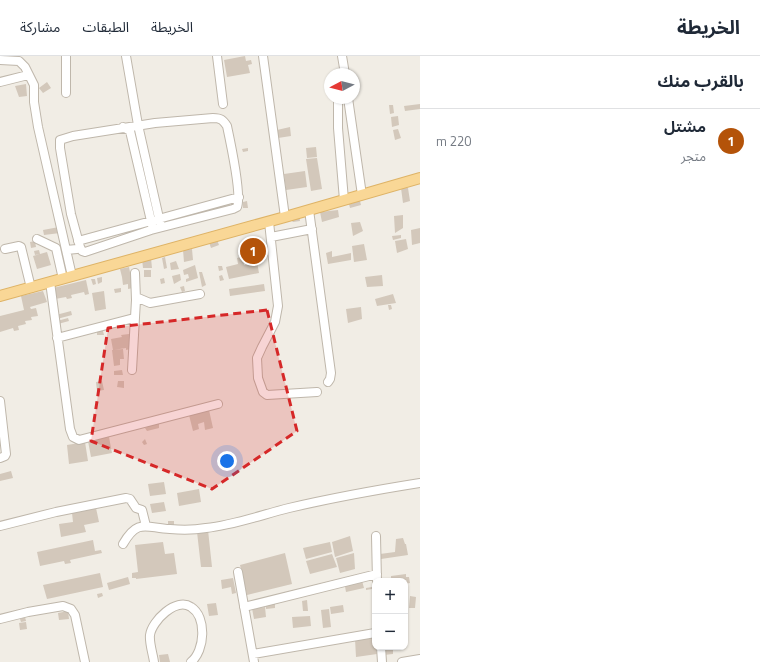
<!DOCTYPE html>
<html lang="ar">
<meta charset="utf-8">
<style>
:root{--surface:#fff;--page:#f6f6f7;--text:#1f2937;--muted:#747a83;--line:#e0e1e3;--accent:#b45309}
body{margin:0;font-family:"Titillium Web","Noto Sans Arabic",sans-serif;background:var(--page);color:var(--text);direction:rtl}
.controls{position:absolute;right:12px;bottom:12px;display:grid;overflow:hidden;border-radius:8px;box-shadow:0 1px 3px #0004}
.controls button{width:36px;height:36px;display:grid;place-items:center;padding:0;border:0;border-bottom:1px solid var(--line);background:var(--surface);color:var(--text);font:20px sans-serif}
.compass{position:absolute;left:324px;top:12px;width:36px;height:36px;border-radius:50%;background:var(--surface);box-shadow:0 1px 3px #0004;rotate:263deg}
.you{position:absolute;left:227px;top:405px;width:14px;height:14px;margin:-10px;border:3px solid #fff;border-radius:50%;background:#1a73e8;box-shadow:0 0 0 6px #1a73e833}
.badge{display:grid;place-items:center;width:26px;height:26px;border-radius:50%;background:var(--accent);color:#fff;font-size:13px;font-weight:700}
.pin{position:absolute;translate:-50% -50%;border:2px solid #fff;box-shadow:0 1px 4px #0006}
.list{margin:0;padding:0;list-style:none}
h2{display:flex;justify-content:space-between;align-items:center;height:52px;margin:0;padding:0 16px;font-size:17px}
h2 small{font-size:13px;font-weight:400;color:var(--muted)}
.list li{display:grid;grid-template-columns:26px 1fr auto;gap:12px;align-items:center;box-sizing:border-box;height:64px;padding:0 16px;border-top:1px solid var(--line)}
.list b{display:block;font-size:15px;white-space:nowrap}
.list p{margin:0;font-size:13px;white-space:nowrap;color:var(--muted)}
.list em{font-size:13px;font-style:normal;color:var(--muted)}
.map{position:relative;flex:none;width:420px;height:606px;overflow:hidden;direction:ltr}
header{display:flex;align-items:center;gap:24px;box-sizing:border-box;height:56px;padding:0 20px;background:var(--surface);border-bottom:1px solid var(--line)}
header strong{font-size:19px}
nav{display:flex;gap:22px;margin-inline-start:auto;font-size:14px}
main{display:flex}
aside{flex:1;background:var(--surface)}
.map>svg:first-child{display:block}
.building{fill:#d3c8bb}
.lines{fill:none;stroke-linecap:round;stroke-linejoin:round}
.minor-casing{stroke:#bfb7ab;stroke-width:10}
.major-casing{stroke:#deb366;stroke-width:12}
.minor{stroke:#fff;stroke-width:8}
.major{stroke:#f9d796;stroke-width:10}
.marked{fill:#d62828;fill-opacity:0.2;stroke:#d62828;stroke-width:3;stroke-dasharray:8 5;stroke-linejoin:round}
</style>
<header>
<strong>الخريطة</strong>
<nav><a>الخريطة</a><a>الطبقات</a><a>مشاركة</a></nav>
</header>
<main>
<aside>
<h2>بالقرب منك<small></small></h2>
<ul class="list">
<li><span class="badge">1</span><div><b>مشتل</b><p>متجر</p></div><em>220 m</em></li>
</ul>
</aside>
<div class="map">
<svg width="420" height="606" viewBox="0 0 420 606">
<rect width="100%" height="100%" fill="#f1ede5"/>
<path class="building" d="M245 0 246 5 251 4 252 8 248 9 250 17 227 21 224 4Z
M47 26 51 32 43 37 39 32Z
M26 28 27 40 19 41 15 30Z
M420 48V53L405 55 404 50Z
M389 49H393L394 57 390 58Z
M398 60 399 69 392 71 391 61Z
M290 71 291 80 278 82 277 74Z
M398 73 401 82 395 84 393 74Z
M316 91 317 101 307 102 306 92Z
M248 92V95L243 96 242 93Z
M317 102 322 133 311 135 306 103Z
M305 115 307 131 286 134 284 118Z
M401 132H408L410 145 403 147Z
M247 145 248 152H243V146Z
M360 145 361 149 350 152 349 148Z
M338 154 339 161 322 166 320 156Z
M299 159 300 165 293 166 289 162Z
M403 159V172L395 177 394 160Z
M360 166 363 175 353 180 351 167Z
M59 171 60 177 44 179 43 174Z
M420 172V187L412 189 411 174Z
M401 179V182L393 184 392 180Z
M406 183 408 193 397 197 395 185Z
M217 184 219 189 211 192 209 186Z
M35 185 36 191 31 192 30 186Z
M364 188 367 204 354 206 352 190Z
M192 193 193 204 184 206 183 194Z
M39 194 40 198 35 199 34 195Z
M332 195V201L351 197V204L328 208 326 197Z
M47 196 51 209 37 213 33 200Z
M165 201 167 212 164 213 162 202Z
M240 201V202H243L244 209 257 206 259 217 229 223 226 211 238 208 237 202Z
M151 202 152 212H143L142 203Z
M176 205 179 213 171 214 170 207Z
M195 209 198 222 186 226V223L189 222 188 218 184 219 183 214Z
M218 210H222L223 214 219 215Z
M129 211 133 232 128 233V228L123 229 122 221 127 220 122 221 120 213Z
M144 214H151V221H144Z
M199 216H202L206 229 202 231Z
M180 218 181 224 174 228 172 220Z
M222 219 224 224 220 225 219 220Z
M382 219 383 230 367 231 365 221Z
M102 221V226L98 228 97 222Z
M164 222 165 227 161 228 160 223Z
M91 223H95L96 228 93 229Z
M86 224 89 238 85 239 84 236 71 239 72 242 67 243 66 241 55 243 53 232Z
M264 228 265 235 230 240 229 233Z
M184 230 185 235 182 236 180 231Z
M121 232V236L115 237 114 233Z
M43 235 47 246 30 251 31 253 36 252 38 260 31 261 32 264 25 265 26 268 18 270 19 274 14 275 13 272 0 276V260L24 254 21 240Z
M104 235 106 253 95 255 92 237Z
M393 238 396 247 377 250 375 243Z
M388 249H391L392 253 389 254Z
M361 251 362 263 348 267 346 253Z
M71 255 72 259 57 263 56 259Z
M68 262 69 265 58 268 57 265Z
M97 275H103L104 279H97Z
M129 278 130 293 126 294V292L113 294 111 283 122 281 121 279Z
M123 293 124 303H120V309L114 310 112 294Z
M122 314 123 319H114V315Z
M102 325 104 334 97 335 96 326Z
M118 325H124V332L117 331Z
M209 354 213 372 205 374 204 366 198 368 199 373 193 375 189 359Z
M159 366V372L147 375 145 372Z
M109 381 112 397 91 401 88 385Z
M145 383 147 388 144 389 142 386Z
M85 386 88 405 69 408 67 389Z
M11 415 13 422 0 425V418Z
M164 426 166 438 150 440 148 428Z
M199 433 201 446 179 450 177 437Z
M164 446 166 455 152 457 150 448Z
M96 452 99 466 84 469 86 476 61 481 59 468 73 466 72 457Z
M168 465H174V470H168Z
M208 474 212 511H201L197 476Z
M350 480 353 495 335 501 332 486Z
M403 482 405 488H406L408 499 381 503 380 498 395 496 396 483Z
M93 484 95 495 101 494 102 497 70 504 71 507 65 508 64 505 40 510 37 496Z
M163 486 165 498 174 497 177 518 136 523V522H132V517L138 516 135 489Z
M330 486 332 496 306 503 303 492Z
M285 497 292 528 247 539 240 509Z
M354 497 355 513 340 517 336 502Z
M332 498 337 511 310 518 306 505Z
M100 517 103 531 47 543 43 529Z
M406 518V521H409L410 527 405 528V525H391V520Z
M128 521 130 528 109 534 107 527Z
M361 521 364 532 346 536 344 525Z
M233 522 236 537 232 538 231 531 222 533 221 524Z
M372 531V533L366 534V532Z
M102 537 103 540 98 542 97 538Z
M410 540 416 541 415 552H409Z
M278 541 279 547 275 548V552L266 553 265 543Z
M307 544 308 555H303L302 545Z
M216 547 218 559 209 560 207 548Z
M251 547 259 549V552L265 551 266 561 254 563Z
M343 549 344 556 331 558 330 551Z
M329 553 331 571 323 572 321 554Z
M68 555 69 563 59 564 58 557Z
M310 560 311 570 293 572 292 561Z
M25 561 26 565 21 566 20 563Z
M26 566 27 573 20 574 19 567Z
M374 576 377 598 356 601 355 583Z
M383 591H393V598L384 599Z
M168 598 170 606H160L159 599Z"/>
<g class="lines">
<defs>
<path id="minor" d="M66 0V37
M126 0 138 69 161 171
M217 0 223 48
M263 0 285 161
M342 0 345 18
M0 4 19 5 25 11 34 29V46L38 71 72 220
M0 26 28 19
M338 42V72L344 144
M348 42 362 139
M123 71 130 75 152 169
M309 154 331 317 330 323 328 326
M269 166 278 250 275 266 262 291 257 302 258 322 263 336 267 339 317 336
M271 181 312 173
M37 183 56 192 63 223
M78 185 239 141
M5 193 19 190 21 191 31 232
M66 194 77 193 80 191 71 158 60 92V84L73 80 155 67 213 62C221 62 223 64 227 70 230 84 242 140 237 151L233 153 151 174 85 196 82 195 80 191
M50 226 70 373 73 381 79 384 218 348
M136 241 150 247 200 238
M57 282 134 262
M132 314 136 244 135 217
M0 345 6 398 5 400 0 402
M0 470 56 456 126 442 130 443 136 452 142 454 146 470
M376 480 377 525
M123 488C138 462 146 472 170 473 182 474 194 474 206 472 234 469 261 459 289 452 332 442 376 434 420 427
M238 516 254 606
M244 551 377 518
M0 563 28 556 63 550 71 553 75 559 85 606
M381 591 382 606
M253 598 375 577
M154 606C153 598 149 587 150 579 152 565 176 541 191 551 207 561 205 595 191 606
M402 606 420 603"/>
<path id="major" d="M0 240 285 161 420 122"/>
</defs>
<use href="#minor" class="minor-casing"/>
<use href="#major" class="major-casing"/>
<use href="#minor" class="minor"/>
<use href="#major" class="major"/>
</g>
<path class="marked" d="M267 254 297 375 212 433 91 385 108 272Z"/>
</svg>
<div class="controls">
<button>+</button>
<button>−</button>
</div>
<svg class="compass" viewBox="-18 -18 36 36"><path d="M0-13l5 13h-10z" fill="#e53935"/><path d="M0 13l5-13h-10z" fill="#747a83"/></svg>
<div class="you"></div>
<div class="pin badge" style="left:253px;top:195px">1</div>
</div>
</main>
